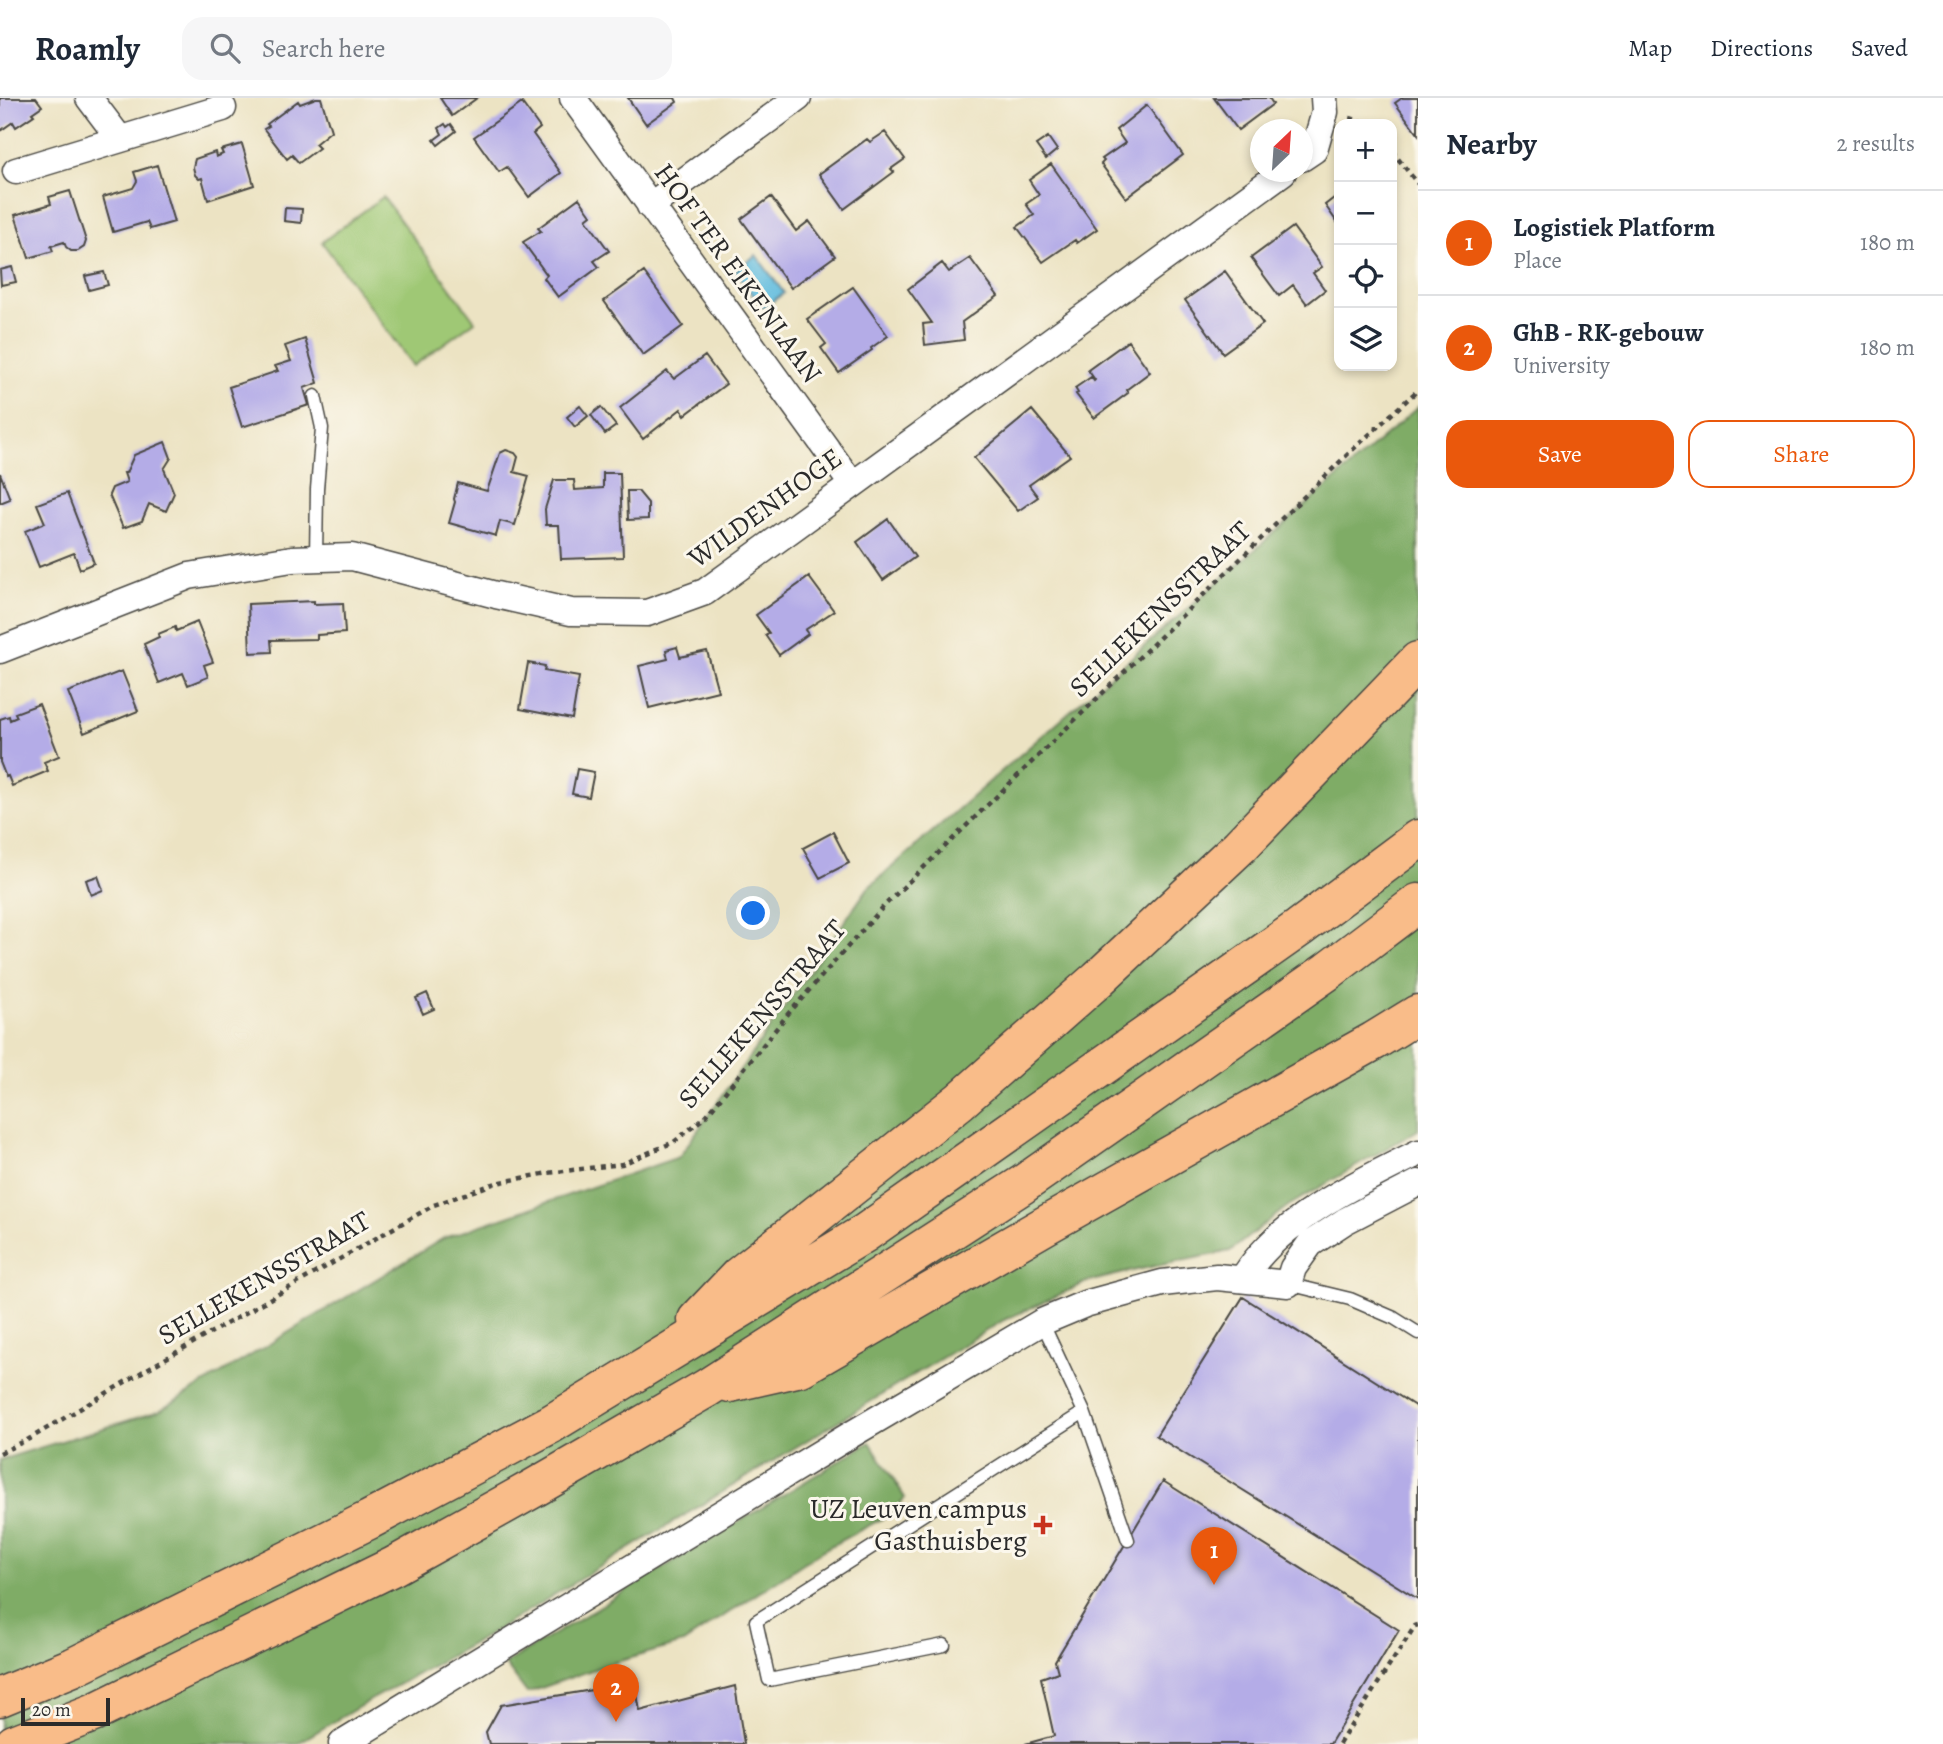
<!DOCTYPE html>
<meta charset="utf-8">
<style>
:root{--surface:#fff;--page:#f6f6f7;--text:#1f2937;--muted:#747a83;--line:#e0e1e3;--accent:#ea580c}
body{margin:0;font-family:Alegreya,serif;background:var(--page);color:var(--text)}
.controls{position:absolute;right:21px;top:21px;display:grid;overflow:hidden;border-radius:14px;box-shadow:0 4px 10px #0003}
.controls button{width:63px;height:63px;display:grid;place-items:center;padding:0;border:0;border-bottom:2px solid var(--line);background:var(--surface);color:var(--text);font:35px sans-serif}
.compass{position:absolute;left:1250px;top:21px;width:63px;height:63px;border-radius:50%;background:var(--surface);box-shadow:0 4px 10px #0003;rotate:25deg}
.scale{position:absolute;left:21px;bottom:18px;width:89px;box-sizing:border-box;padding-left:7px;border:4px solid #2b2b2b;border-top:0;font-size:19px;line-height:24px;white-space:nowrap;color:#2b2b2b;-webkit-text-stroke:5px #fbf7ec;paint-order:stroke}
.you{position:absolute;left:754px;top:816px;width:24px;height:24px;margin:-18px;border:5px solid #fff;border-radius:50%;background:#1a73e8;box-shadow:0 0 0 10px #1a73e833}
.badge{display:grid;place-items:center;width:46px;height:46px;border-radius:50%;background:var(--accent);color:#fff;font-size:23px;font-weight:700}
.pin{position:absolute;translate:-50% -58px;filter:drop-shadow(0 2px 4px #0008)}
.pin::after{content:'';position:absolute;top:37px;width:24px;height:21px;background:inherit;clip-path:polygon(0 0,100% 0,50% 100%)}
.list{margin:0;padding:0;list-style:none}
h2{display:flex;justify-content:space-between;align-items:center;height:91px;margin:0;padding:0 28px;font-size:30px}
h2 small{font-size:23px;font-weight:400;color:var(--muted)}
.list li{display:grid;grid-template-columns:46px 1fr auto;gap:21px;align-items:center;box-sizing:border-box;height:105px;padding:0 28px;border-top:2px solid var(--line)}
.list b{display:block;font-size:26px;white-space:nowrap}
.list p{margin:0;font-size:23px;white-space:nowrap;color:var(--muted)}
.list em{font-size:23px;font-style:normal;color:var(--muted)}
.actions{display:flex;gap:14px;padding:21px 28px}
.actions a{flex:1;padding:16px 0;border:2px solid var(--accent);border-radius:21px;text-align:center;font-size:24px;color:var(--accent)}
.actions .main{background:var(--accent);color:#fff}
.icon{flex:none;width:38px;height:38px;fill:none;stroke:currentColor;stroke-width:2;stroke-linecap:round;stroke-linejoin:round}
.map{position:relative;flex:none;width:1418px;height:1646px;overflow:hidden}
header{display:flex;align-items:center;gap:42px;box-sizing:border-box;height:98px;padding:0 35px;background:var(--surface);border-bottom:2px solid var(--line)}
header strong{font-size:33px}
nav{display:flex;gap:38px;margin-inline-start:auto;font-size:24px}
.search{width:490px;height:63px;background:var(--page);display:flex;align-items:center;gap:18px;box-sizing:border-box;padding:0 24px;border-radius:21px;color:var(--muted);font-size:26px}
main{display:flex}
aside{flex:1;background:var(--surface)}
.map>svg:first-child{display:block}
.green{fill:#9fc874;stroke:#657a50;stroke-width:2}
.forest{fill:#7fac66;stroke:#556c48;stroke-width:2}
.water{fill:#60bcde;stroke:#467484;stroke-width:2}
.building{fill:#b4ace7}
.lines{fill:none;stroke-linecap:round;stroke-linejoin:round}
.lane-casing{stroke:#484742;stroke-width:15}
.street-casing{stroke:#484742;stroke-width:29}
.highway-casing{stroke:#484742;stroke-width:41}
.path{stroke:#484742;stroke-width:4.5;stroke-dasharray:5 5;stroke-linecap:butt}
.lane{stroke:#fff;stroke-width:12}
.street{stroke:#fff;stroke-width:26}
.highway{stroke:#f9bc89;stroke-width:38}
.poi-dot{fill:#c8321e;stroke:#fbf7ec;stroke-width:2.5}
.labels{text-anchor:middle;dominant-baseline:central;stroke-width:6;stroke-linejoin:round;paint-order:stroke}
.street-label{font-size:28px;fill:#2b2b2b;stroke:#fbf7ec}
.poi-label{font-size:28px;fill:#2b2b2b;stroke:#fbf7ec;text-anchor:end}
</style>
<header>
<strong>Roamly</strong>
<div class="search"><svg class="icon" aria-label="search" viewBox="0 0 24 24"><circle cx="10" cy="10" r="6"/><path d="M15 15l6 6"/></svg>Search here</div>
<nav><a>Map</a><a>Directions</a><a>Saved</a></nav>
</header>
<main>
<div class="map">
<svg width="1418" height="1646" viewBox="0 0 1418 1646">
<rect width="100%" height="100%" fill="#fbf7ec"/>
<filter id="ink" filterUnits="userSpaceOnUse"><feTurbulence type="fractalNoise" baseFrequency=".0143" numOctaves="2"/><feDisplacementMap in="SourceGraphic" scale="14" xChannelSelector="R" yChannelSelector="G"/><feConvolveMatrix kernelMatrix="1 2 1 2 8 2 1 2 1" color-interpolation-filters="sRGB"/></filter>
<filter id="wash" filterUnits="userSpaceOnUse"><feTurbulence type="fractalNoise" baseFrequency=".00686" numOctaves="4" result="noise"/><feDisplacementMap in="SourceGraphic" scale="28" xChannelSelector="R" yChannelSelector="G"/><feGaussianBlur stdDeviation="1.57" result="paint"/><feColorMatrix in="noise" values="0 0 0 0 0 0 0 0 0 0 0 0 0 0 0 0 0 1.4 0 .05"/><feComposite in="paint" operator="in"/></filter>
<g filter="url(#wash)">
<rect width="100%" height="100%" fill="#ece3c3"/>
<path class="green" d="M383 99 475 223 413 268 322 144Z"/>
<path class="forest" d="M1418 309V1032L1288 1108 1230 1153 1141 1171 1087 1184 1004 1222 490 1536 374 1600 296 1646H0V1362L159 1313 444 1140 679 1059 868 790Z
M870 1344 905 1400 889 1417 823 1452 683 1545 606 1567 527 1595 505 1566Z"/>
<path class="water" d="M756 157 784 195 763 210 735 173Z"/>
<g id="blocks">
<path class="building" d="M0 0H36L42 8 32 15 34 17 16 29 13 24 0 33Z
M316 0H321L331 33 315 46 319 50 299 65 292 57 287 61 264 31 269 28 267 26 298 3 300 6Z
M440 0H477L452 18Z
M628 0H675L677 4 646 26Z
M1214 0H1269L1273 6 1238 32Z
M1402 0H1418V36L1395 5Z
M522 5 540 30 533 36 561 75 529 99 507 69 499 74 474 39Z
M1147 7 1183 57 1126 100 1101 66 1104 63 1102 61 1125 45 1116 32Z
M445 26 447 29 451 26 456 33 438 47 434 42 442 36 439 30Z
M885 34 905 61 891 71 894 74 844 111 819 76 867 41 870 44Z
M1048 39 1057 52 1046 61 1036 47Z
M242 46 254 87 208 102 202 80 199 81 195 77 193 69 195 61 215 54 216 59 223 56 221 52Z
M1051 66 1097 131 1077 145 1075 142 1043 164 1017 129 1034 117 1026 106 1039 97 1029 82Z
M157 67 174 124 150 131 147 124 113 134 103 99 133 90 137 83 134 74Z
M70 93 86 143 84 149 78 153H71L66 149 64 144 51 148 53 153 29 160 15 117 51 106 49 99Z
M1339 96V127L1325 107Z
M771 99 796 133 809 123 835 158 791 190 741 121Z
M579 100 591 117 586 121 609 153 594 163 599 169 558 199 544 180 547 177 523 144 541 133 538 130Z
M285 110 302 111 301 125 284 123Z
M1293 129 1322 169 1313 175 1325 192 1307 206 1293 187 1279 198 1251 160Z
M970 160 998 198 962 224 964 242 925 247 923 226 932 225 908 191 942 165 949 174Z
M12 169 16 184 1 187 0 172Z
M1225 173 1263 226 1223 255 1185 202Z
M104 174 108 187 89 192 85 178Z
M644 174 683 228 643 257 604 203Z
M853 189 888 238 871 250 872 252 839 275 821 250 826 246 807 221Z
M305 241 318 285 304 290 309 307 242 329 229 289 278 273 275 268 291 263 285 248Z
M1128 243 1150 274 1126 292 1128 295 1094 320 1076 296 1078 295 1075 290 1091 279 1094 283 1095 282 1088 272Z
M705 258 726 286 685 317 681 311 643 341 620 310 667 273 674 281Z
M580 308 588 318 575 329 567 319Z
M601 309 616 328 605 336 591 317Z
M1032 312 1070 358 1029 387 1038 399 1018 413 974 360Z
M165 344 171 360 164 371 174 395 166 413 149 406 142 423 123 430 109 397 112 390 127 384 124 375H126L134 357Z
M506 352 515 355 518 359 514 374 529 378 515 427 500 423 496 438 449 425 455 404 454 401 458 385 487 393 500 355Z
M0 375 10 401 0 405Z
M603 375H620L623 459 561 461 559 427H546L545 411 554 382H574L575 392 603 390Z
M627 393H638L648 405V421L628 422Z
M67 395 94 465 80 471 74 455 39 469 25 433 45 425 37 406Z
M888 421 915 459 883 482 857 444Z
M809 479 834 513 805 532 808 536 779 557 765 537 769 535 756 517Z
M314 503V506L343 505 345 535 317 537V541L271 542 272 554 250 555 248 506Z
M197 524 213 564 204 567 208 579 188 587 183 575 159 585 144 546 159 539 158 536 175 529 176 533Z
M677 549 680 559 707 553 718 593 649 610 639 568 668 561 666 552Z
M528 565 545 568 544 573 579 579 572 621 520 611Z
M122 573 138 613 84 635 68 594Z
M39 606 59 658 44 664 48 673 12 688 8 678 6 679 0 664V621L9 618 10 622 17 619 15 615Z
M577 671 594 674 589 699 572 696Z
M833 734 849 765 820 780 803 750Z
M98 778 103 792 91 797 86 782Z
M427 895 434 911 423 916 416 900Z
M1243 1199 1418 1310V1501L1156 1338Z
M1163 1383 1399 1532 1330 1646H1025L1054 1638 1041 1580 1058 1574 1055 1563Z
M635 1585 640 1613 735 1588 744 1646H489L486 1634 501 1607Z"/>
</g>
</g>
<g filter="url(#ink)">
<use href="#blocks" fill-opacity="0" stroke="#484742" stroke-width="2"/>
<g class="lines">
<defs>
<path id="lane" d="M315 298 322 330 317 391 316 460
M1288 1186 1350 1201 1394 1220 1418 1235
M1084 1314 1128 1442
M944 1547 769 1582 756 1523 1084 1314 1042 1224"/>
<path id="street" d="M89 0 120 41
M573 0 852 386
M1302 60 1314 52 1325 14 1324 0
M16 73 223 10
M650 108 798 0
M0 552 189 478 292 461 352 459 496 497 571 514 647 515 705 494 1283 74
M1243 1181C1276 1123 1359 1084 1418 1055
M342 1646 852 1336 1042 1224 1085 1206 1162 1185 1217 1179 1288 1186 1293 1170 1310 1146 1345 1123 1418 1085"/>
<path id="highway" d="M697 1222 739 1178 960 1003 1098 881 1240 748 1418 563
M730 1285 801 1269 1046 1127 1374 943 1418 916
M0 1599 73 1569 369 1422 551 1326 865 1135 1299 830 1418 741
M14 1646 93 1615 394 1468 534 1390 707 1290 1022 1087 1328 873 1418 805"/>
</defs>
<use href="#lane" class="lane-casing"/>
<use href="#street" class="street-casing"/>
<use href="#highway" class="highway-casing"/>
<path class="path" d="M1350 20 1370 26
M1392 53 1418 86
M0 1355 29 1341 142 1274 434 1107 496 1085 548 1075 622 1066 674 1044 706 1018 788 916 884 808 1348 356 1418 292
M1339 1646 1415 1528 1418 1527"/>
<use href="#lane" class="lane"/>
<use href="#street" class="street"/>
<use href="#highway" class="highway"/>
</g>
</g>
<path class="poi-dot" d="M1039.5 1416.5h7v7h7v7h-7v7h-7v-7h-7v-7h7z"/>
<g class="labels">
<g class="street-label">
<text transform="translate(738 175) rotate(54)">HOF TER EIKENLAAN</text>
<text transform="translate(765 410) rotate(-36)">WILDENHOGE</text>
<text transform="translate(1160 511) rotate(-44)">SELLEKENSSTRAAT</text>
<text transform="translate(762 916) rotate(-49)">SELLEKENSSTRAAT</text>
<text transform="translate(264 1180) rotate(-30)">SELLEKENSSTRAAT</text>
</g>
<g class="poi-label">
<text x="1027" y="1411">UZ Leuven campus<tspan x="1027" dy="32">Gasthuisberg</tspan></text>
</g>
</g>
</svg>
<div class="controls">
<button>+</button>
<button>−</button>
<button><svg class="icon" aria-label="locate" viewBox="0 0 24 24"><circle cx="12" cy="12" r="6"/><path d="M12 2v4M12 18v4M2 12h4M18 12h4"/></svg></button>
<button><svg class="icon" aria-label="layers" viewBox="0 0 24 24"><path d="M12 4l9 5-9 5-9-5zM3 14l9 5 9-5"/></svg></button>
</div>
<svg class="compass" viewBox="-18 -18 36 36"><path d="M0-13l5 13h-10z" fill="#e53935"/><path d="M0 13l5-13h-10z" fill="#747a83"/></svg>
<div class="scale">20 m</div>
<div class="you"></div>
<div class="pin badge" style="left:1214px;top:1487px">1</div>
<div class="pin badge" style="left:616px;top:1624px">2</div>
</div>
<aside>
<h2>Nearby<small>2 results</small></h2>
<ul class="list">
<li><span class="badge">1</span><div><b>Logistiek Platform</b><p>Place</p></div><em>180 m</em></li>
<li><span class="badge">2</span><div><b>GhB - RK-gebouw</b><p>University</p></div><em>180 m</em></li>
</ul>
<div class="actions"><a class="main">Save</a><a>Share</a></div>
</aside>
</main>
